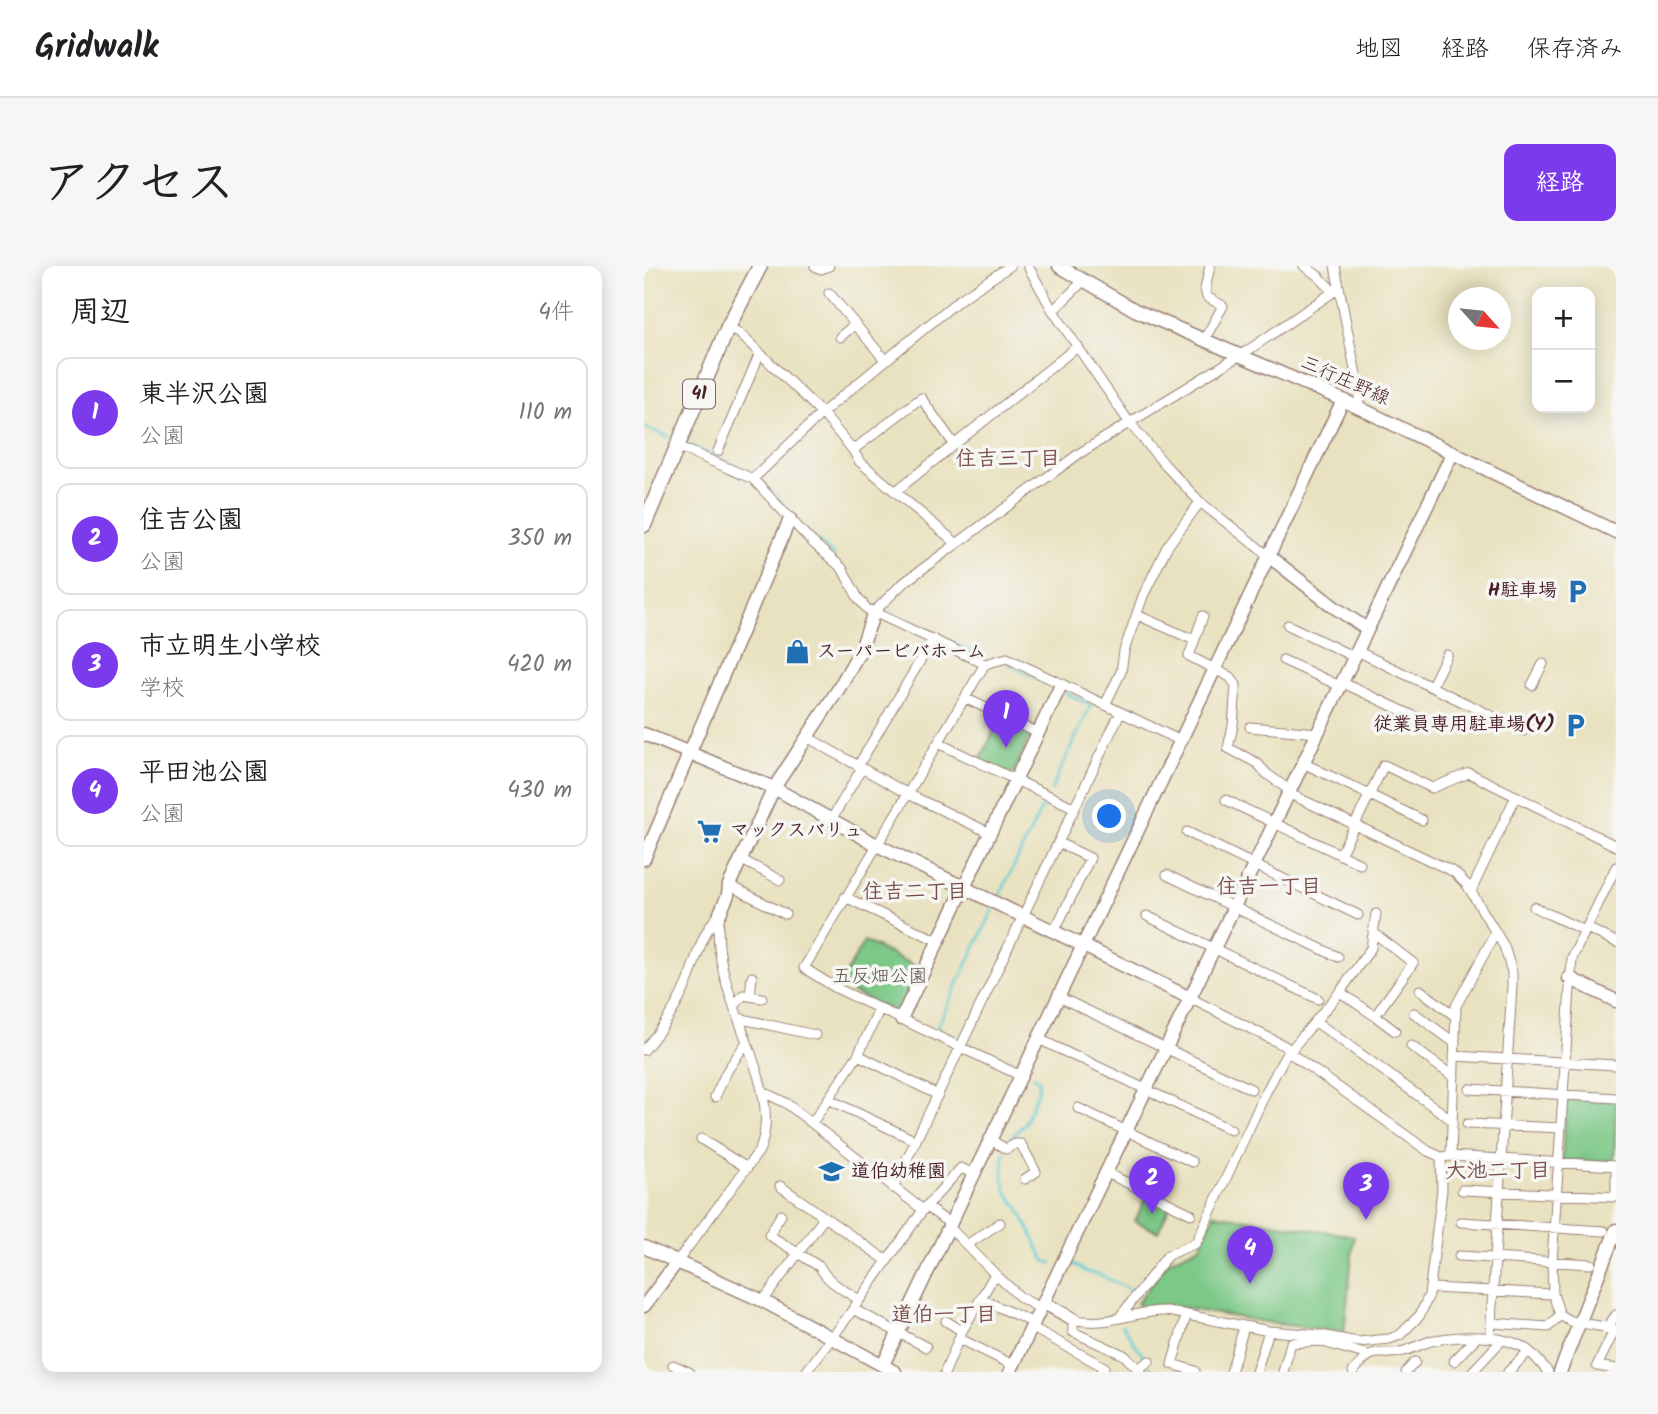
<!DOCTYPE html>
<html lang="ja">
<meta charset="utf-8">
<style>
:root{--surface:#fff;--page:#f6f6f6;--text:#202124;--muted:#757577;--line:#e0e0e0;--accent:#7c3aed}
body{margin:0;font-family:Kalam,"Klee One",sans-serif;background:var(--page);color:var(--text)}
.controls{position:absolute;right:21px;top:21px;display:grid;overflow:hidden;border-radius:14px;box-shadow:0 4px 18px #0003}
.controls button{width:63px;height:63px;display:grid;place-items:center;padding:0;border:0;border-bottom:2px solid var(--line);background:var(--surface);color:var(--text);font:35px sans-serif}
.compass{position:absolute;left:804px;top:21px;width:63px;height:63px;border-radius:50%;background:var(--surface);box-shadow:0 4px 18px #0003;rotate:117deg}
.you{position:absolute;left:466px;top:551px;width:24px;height:24px;margin:-18px;border:5px solid #fff;border-radius:50%;background:#1a73e8;box-shadow:0 0 0 10px #1a73e833}
.badge{display:grid;place-items:center;width:46px;height:46px;border-radius:50%;background:var(--accent);color:#fff;font-size:23px;font-weight:700}
.pin{position:absolute;translate:-50% -58px;filter:drop-shadow(0 2px 4px #0008)}
.pin::after{content:'';position:absolute;top:37px;width:24px;height:21px;background:inherit;clip-path:polygon(0 0,100% 0,50% 100%)}
.list{margin:0;padding:0;list-style:none}
h2{display:flex;justify-content:space-between;align-items:center;height:91px;margin:0;padding:0 28px;font-size:30px}
h2 small{font-size:23px;font-weight:400;color:var(--muted)}
.list li{display:grid;grid-template-columns:46px 1fr auto;gap:21px;align-items:center;box-sizing:border-box;height:112px;margin:0 14px 14px;padding:0 14px;border:2px solid var(--line);border-radius:14px}
.list b{display:block;font-size:26px;white-space:nowrap}
.list p{margin:0;font-size:23px;white-space:nowrap;color:var(--muted)}
.list em{font-size:23px;font-style:normal;color:var(--muted)}
.map{position:relative;flex:none;width:972px;height:1106px;overflow:hidden;border-radius:14px}
header{display:flex;align-items:center;gap:42px;box-sizing:border-box;height:98px;padding:0 35px;background:var(--surface);border-bottom:2px solid var(--line)}
header strong{font-size:33px}
nav{display:flex;gap:38px;margin-inline-start:auto;font-size:24px}
.intro{display:flex;align-items:center;justify-content:space-between;box-sizing:border-box;height:168px;padding:0 42px}
h1{margin:0;font-size:49px}
.button{padding:18px 32px;border-radius:14px;background:var(--accent);color:#fff;font-size:24px;font-weight:700}
main{display:flex;gap:42px;padding:0 42px}
aside{flex:1;background:var(--surface);border-radius:14px;box-shadow:0 4px 18px #0003}
.map>svg:first-child{display:block}
.green{fill:#7cc886;stroke:#637458;stroke-width:2}
.lines{fill:none;stroke-linecap:round;stroke-linejoin:round}
.stream{stroke:#5dcad3;stroke-width:2.5}
.street-casing{stroke:#9a8076;stroke-width:11}
.secondary-casing{stroke:#9a8076;stroke-width:15}
.primary-casing{stroke:#9a8076;stroke-width:17}
.street{stroke:#fff;stroke-width:9}
.secondary{stroke:#fff;stroke-width:12}
.primary{stroke:#fff;stroke-width:14}
.labels{text-anchor:middle;dominant-baseline:central;stroke-width:7;stroke-linejoin:round;paint-order:stroke}
.shield{fill:#f6f6f2;stroke:#7e6067;stroke-width:2}
.shield-label{font-size:18px;font-weight:bold;fill:#4a1f2b}
.street-label{font-size:19px;fill:#4a1f2b;stroke:#f6f6f2}
.poi-label{font-size:19px;font-weight:bold;fill:#4a1f2b;stroke:#f6f6f2;text-anchor:start}
.park-label{font-size:19px;fill:#595246;stroke:#f6f6f2}
.neighbourhood-label{font-size:21px;font-weight:bold;fill:#7b4e4d;stroke:#f6f6f2}
</style>
<header>
<strong>Gridwalk</strong>
<nav><a>地図</a><a>経路</a><a>保存済み</a></nav>
</header>
<div class="intro"><h1>アクセス</h1><a class="button">経路</a></div>
<main>
<aside>
<h2>周辺<small>4件</small></h2>
<ul class="list">
<li><span class="badge">1</span><div><b>東半沢公園</b><p>公園</p></div><em>110 m</em></li>
<li><span class="badge">2</span><div><b>住吉公園</b><p>公園</p></div><em>350 m</em></li>
<li><span class="badge">3</span><div><b>市立明生小学校</b><p>学校</p></div><em>420 m</em></li>
<li><span class="badge">4</span><div><b>平田池公園</b><p>公園</p></div><em>430 m</em></li>
</ul>
</aside>
<div class="map">
<svg width="972" height="1106" viewBox="0 0 972 1106">
<rect width="100%" height="100%" fill="#f6f6f2"/>
<filter id="ink" filterUnits="userSpaceOnUse"><feTurbulence type="fractalNoise" baseFrequency=".0143" numOctaves="2"/><feDisplacementMap in="SourceGraphic" scale="14" xChannelSelector="R" yChannelSelector="G"/><feConvolveMatrix kernelMatrix="1 2 1 2 8 2 1 2 1" color-interpolation-filters="sRGB"/></filter>
<filter id="wash" filterUnits="userSpaceOnUse"><feTurbulence type="fractalNoise" baseFrequency=".00686" numOctaves="4" result="noise"/><feDisplacementMap in="SourceGraphic" scale="28" xChannelSelector="R" yChannelSelector="G"/><feGaussianBlur stdDeviation="1.57" result="paint"/><feColorMatrix in="noise" values="0 0 0 0 0 0 0 0 0 0 0 0 0 0 0 0 0 1.4 0 .05"/><feComposite in="paint" operator="in"/></filter>
<g filter="url(#wash)">
<rect width="100%" height="100%" fill="#e9e2c0"/>
<path class="green" d="M356 452 387 467 370 507 366 508 336 494Z
M220 675 277 703 253 747 195 720Z
M925 832 972 835 970 896 918 894 922 834Z
M503 929 526 940 514 966 491 955Z
M570 948 710 970 700 1066 633 1058 522 1039 497 1041 493 1037 526 994 556 980Z"/>
<g class="lines">
<path class="stream" d="M0 161 25 171
M44 179 102 205
M115 212 143 243
M167 269 191 290
M214 324 220 332 230 340
M237 344 341 392
M364 398 409 420
M407 524 447 439 422 427
M355 631 401 535
M317 774 292 763 350 642
M324 778 371 800
M362 878 381 857 394 824 395 815 389 810
M360 887 359 911 362 925 374 941 401 995 408 997
M425 998H430L442 1006 454 1008 487 1024 486 1034
M478 1059 502 1094
M505 1100 509 1106"/>
</g>
</g>
<g filter="url(#ink)">
<g class="lines">
<defs>
<path id="street" d="M171 0 177 3 185 0
M384 0 409 45 485 156 521 199 556 236 626 291
M660 0 673 9 689 25
M691 0 716 129 714 140
M185 27 241 94
M409 45 439 15
M84 61 95 67 178 147 109 213
M196 71 211 58
M560 74 579 40 563 31 561 23 566 0
M33 180 109 213 167 275 198 302 214 332 223 343 341 398 363 392 537 475
M209 184 277 132 310 178
M74 185 116 87
M252 225 434 80
M312 277 215 195 209 184 178 147 315 34 366 0
M230 346 258 318 436 187 606 83 695 22
M493 349 550 374
M559 350 545 390 586 411 592 419 589 460 584 482 613 497 623 508 645 524
M644 359 710 391
M713 385 879 465
M639 394 696 420
M341 398 160 702 192 722 377 810
M697 416 774 452
M888 419 899 398
M787 421 803 389
M321 432 394 467
M461 439 477 406 480 385 499 330 523 281 556 236
M606 461 673 467
M163 471 264 528 346 567
M294 477 431 542
M659 497 778 554
M214 500 289 373
M644 527 810 606 823 619 860 680 868 706V720L846 1072
M582 534 716 598
M187 554 218 502
M543 566 714 649
M696 589 740 499 788 522 825 507 972 580
M98 594 136 614
M972 601 928 692 908 996 909 1028 916 1049 926 1055 972 1063
M523 609 694 691
M85 619 141 648
M827 625 872 530
M201 631 294 675
M890 641 941 665
M503 650 674 733
M943 662 972 676
M411 664 446 592 415 577
M776 724 811 750
M696 726 731 750 769 697 730 667
M106 730 108 711
M415 731 607 823
M546 732 641 780 646 787 784 885 797 891 807 890 812 740 852 666
M90 741 99 729 118 732
M770 747 811 777
M731 750 751 765
M94 752 171 769
M672 756 808 854
M395 773 434 792
M767 780 810 811
M0 784C17 764 32 743 42 719 53 694 56 668 75 649
M214 789 294 829
M810 790 972 799
M434 791 587 864
M826 823 972 832
M119 826 142 837 279 944
M71 831 83 805 102 777
M184 833 272 875
M434 842 548 896
M168 857 214 789 236 742
M823 858 917 862
M57 873 103 902
M347 874 362 883 371 878H377L392 906 381 913
M807 890 972 900
M972 904V926
M461 906 547 948
M136 920 242 994
M249 922 476 447
M818 924 972 931
M282 940 306 958
M137 949 125 969 176 1001C183 1016 202 1025 215 1034
M817 956 960 965
M305 961 351 1008
M324 978 356 957
M815 990 947 998
M33 996 115 885C145 820 61 725 76 647
M787 1022 909 1028
M337 1033 390 1057
M119 1035 180 952
M209 1043 282 1081
M542 1050 528 1098 551 1105
M475 1052 524 989 552 977 621 828 640 792 696 726 727 682 732 648
M302 1055 318 1065
M848 1057 904 1061 916 1049
M387 1061 460 1101 457 1106
M962 1063 972 1049
M971 1063 953 1100 972 1103
M675 1072V1075L724 1089
M316 1073 369 1099
M810 1095 832 1072
M29 1099 45 1106
M494 1103 505 1095
M162 1106 202 1053 279 944 317 902 330 908
M301 1106 318 1065 351 1008 376 1031 397 1043
M497 1106 480 1089 429 1066V1053C462 1062 490 1044 523 1045L625 1065 676 1069 714 1076 745 1073 756 1069 776 1049 785 1029 798 924 797 891
M587 1106 600 1061
M612 1106 625 1065
M639 1106 647 1077 675 1075
M709 1106C733 1075 733 1093 760 1085 771 1082 780 1076 791 1074 817 1070 852 1068 877 1080 888 1085 896 1097 904 1106
M762 1106 771 1096
M828 1106 858 1074
M864 1106 885 1085"/>
<path id="secondary" d="M415 0 491 44 699 134 972 266
M626 291 690 341 723 363
M0 468 130 522 233 579 546 732
M0 593 146 253
M76 647 84 629 85 619 130 522 195 422 217 383 230 346
M925 712 972 735
M257 753 417 419
M0 981 119 1035 251 1106
M400 1037 429 1053
M0 1040 33 996
M239 1099 699 134
M366 1106 809 186
M916 1106 972 964"/>
<path id="primary" d="M0 259 84 61 116 0"/>
</defs>
<use href="#street" class="street-casing"/>
<use href="#secondary" class="secondary-casing"/>
<use href="#primary" class="primary-casing"/>
<use href="#street" class="street"/>
<use href="#secondary" class="secondary"/>
<use href="#primary" class="primary"/>
</g>
</g>
<defs>
<symbol id="parking-bare" viewBox="-9 -9 18 18"><path d="M-3.5-5.5H1a3.5 3.5 0 0 1 0 7H-1V5.5H-3.5ZM-1-3.4V-.6H.8a1.4 1.4 0 0 0 0-2.8Z" fill="#1f6fb2" stroke="#f6f6f2" stroke-width="2.5" paint-order="stroke"/></symbol>
<symbol id="shop-bare" viewBox="-9 -9 18 18"><path d="M-5-2.5h2.3a2.7 3.5 0 0 1 5.4 0H5L5.5 6h-11ZM-1.5-2.5h3a1.5 2.3 0 0 0-3 0Z" fill="#1f6fb2" stroke="#f6f6f2" stroke-width="2.5" paint-order="stroke"/></symbol>
<symbol id="supermarket-bare" viewBox="-9 -9 18 18"><path d="M-6-5.5h2.5l.6 2H6L4.5 2H-2.5L-4.4-4H-6ZM-1.5 3.2a1.3 1.3 0 1 0 .1 0ZM3 3.2a1.3 1.3 0 1 0 .1 0Z" fill="#1f6fb2" stroke="#f6f6f2" stroke-width="2.5" paint-order="stroke"/></symbol>
<symbol id="school-bare" viewBox="-9 -9 18 18"><path d="M0-5L7-2L0 1L-7-2ZM-4 1L0 2.5L4 1V4Q0 6-4 4Z" fill="#1f6fb2" stroke="#f6f6f2" stroke-width="2.5" paint-order="stroke"/></symbol>
</defs>
<g fill-rule="evenodd">
<use href="#parking-bare" x="916" y="308" width="35" height="35"/>
<use href="#shop-bare" x="136" y="368" width="35" height="35"/>
<use href="#parking-bare" x="914" y="442" width="35" height="35"/>
<use href="#supermarket-bare" x="48" y="548" width="35" height="35"/>
<use href="#school-bare" x="170" y="888" width="35" height="35"/>
</g>
<g class="labels">
<rect class="shield" x="39" y="113.5" width="32" height="29" rx="5"/>
<g class="shield-label">
<text x="55" y="128">41</text>
</g>
<g class="street-label">
<text transform="translate(701 115) rotate(24)">三行庄野線</text>
</g>
<g class="poi-label">
<text x="913" y="325" text-anchor="end">H駐車場</text>
<text x="173" y="386">スーパービバホーム</text>
<text x="911" y="459" text-anchor="end">従業員専用駐車場(Y)</text>
<text x="86" y="565">マックスバリュ</text>
<text x="207" y="906">道伯幼稚園</text>
</g>
<g class="park-label">
<text x="236" y="711">五反畑公園</text>
</g>
<g class="neighbourhood-label">
<text x="364" y="193">住吉三丁目</text>
<text x="625" y="621">住吉一丁目</text>
<text x="271" y="626">住吉二丁目</text>
<text x="854" y="905">大池二丁目</text>
<text x="300" y="1049">道伯一丁目</text>
</g>
</g>
</svg>
<div class="controls">
<button>+</button>
<button>−</button>
</div>
<svg class="compass" viewBox="-18 -18 36 36"><path d="M0-13l5 13h-10z" fill="#e53935"/><path d="M0 13l5-13h-10z" fill="#757577"/></svg>
<div class="you"></div>
<div class="pin badge" style="left:362px;top:482px">1</div>
<div class="pin badge" style="left:508px;top:948px">2</div>
<div class="pin badge" style="left:722px;top:954px">3</div>
<div class="pin badge" style="left:606px;top:1018px">4</div>
</div>
</main>
